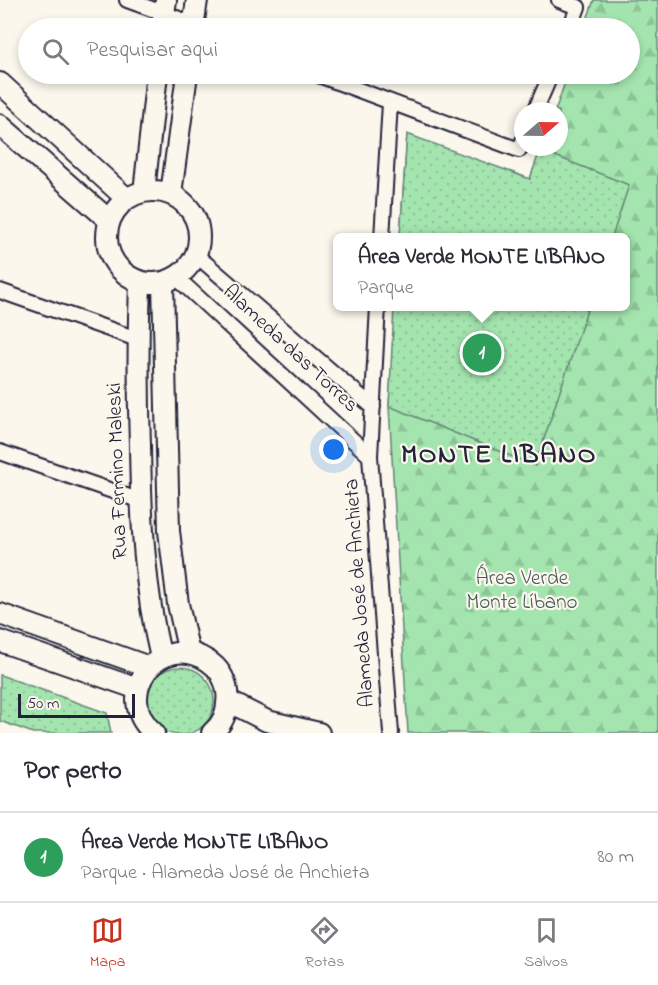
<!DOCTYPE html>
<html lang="pt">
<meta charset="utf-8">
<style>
:root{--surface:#fff;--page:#f2f2f3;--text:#2b2b33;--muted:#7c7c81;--line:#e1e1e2;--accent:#c8321e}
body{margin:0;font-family:"Indie Flower",sans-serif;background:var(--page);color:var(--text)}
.compass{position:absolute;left:514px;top:102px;width:54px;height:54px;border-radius:50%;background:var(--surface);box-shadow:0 3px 9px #0003;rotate:70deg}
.scale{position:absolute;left:18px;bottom:15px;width:117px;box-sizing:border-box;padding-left:6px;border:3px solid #22223b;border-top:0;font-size:16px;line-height:21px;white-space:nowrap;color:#22223b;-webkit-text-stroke:4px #fbf7ec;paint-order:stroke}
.you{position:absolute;left:334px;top:450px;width:21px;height:21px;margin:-15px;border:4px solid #fff;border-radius:50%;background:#1a73e8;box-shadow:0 0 0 9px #1a73e833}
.badge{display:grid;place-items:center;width:39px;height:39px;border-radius:50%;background:var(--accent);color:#fff;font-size:20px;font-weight:700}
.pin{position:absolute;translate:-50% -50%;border:3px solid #fff;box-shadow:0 2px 6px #0006}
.popup{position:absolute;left:333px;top:233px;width:297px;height:78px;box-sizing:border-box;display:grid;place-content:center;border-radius:9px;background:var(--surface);filter:drop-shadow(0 2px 4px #0005);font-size:20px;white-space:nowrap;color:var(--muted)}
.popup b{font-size:22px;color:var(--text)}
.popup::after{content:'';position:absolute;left:50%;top:100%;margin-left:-12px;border:12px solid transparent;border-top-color:var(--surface)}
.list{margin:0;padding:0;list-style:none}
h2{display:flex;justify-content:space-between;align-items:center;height:78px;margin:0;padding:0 24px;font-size:26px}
h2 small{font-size:20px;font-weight:400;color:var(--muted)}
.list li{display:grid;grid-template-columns:39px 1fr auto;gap:18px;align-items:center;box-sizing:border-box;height:90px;padding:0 24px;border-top:2px solid var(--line)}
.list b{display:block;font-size:22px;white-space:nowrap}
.list p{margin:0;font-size:20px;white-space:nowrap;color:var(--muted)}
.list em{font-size:20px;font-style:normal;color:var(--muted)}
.icon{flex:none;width:33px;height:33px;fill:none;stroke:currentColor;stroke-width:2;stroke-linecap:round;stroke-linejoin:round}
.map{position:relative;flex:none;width:658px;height:733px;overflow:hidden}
.search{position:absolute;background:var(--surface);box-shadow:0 3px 9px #0003;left:18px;right:18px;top:18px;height:66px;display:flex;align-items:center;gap:15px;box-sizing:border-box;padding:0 21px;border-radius:33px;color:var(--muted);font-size:22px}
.sheet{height:168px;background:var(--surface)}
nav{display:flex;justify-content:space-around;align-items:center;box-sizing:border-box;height:84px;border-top:2px solid var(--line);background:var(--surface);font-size:16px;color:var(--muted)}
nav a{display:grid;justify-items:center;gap:3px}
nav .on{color:var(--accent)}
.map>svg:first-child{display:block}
.forest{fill:url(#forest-firs);stroke:#638475;stroke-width:1.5}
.park{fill:url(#park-dots);stroke:#638475;stroke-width:1.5}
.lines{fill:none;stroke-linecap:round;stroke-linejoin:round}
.street-casing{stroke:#22223b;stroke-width:18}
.secondary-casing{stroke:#22223b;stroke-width:24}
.street{stroke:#fbf7ec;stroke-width:14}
.secondary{stroke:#fbf7ec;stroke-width:20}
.labels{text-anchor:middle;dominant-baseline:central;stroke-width:4.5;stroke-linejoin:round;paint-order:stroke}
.street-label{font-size:21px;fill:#22223b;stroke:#fbf7ec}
.park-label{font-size:21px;fill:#495c5e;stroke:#fbf7ec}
.district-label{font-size:27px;font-weight:bold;letter-spacing:1.5px;fill:#22223b;stroke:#fbf7ec}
</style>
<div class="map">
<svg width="658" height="733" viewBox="0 0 658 733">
<defs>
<pattern id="forest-firs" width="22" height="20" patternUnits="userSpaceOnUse" patternTransform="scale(1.5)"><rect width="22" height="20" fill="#a4e5af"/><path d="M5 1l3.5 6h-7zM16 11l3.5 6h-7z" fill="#8dc497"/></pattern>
<pattern id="park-dots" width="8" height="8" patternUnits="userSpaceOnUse" patternTransform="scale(1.5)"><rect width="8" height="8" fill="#a4e5af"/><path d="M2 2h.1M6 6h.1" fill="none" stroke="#8dc497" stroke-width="1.8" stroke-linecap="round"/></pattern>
</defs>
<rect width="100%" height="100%" fill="#fbf7ec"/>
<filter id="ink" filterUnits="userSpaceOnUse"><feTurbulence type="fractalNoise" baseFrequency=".0167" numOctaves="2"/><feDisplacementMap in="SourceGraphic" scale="12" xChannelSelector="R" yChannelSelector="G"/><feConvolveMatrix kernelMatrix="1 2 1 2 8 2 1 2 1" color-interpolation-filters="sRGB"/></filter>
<g filter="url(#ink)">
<path class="forest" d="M594 0H658V733H408L389 406 396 307 626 306V238L400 237 407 135 530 179 542 147H559V111H555L568 74H630V28H584Z"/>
<path class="park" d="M407 134 530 179 540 150 629 185 612 237H400Z
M394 307H588L535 466 389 406Z
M146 701a34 34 0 1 1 68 0a34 34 0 1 1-68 0Z
M0 675 107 713 111 733H33L0 721Z"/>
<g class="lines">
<defs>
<path id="street" d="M127 0 204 28
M559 0 578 7 570 28
M316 74 519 150 523 141
M535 111 551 74
M382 238 390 103
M196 255 373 407
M177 278 370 456
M0 291 137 339
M378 306 370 456 391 733
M0 452 141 501"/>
<path id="secondary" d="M162 28 166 0
M193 28 197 0
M0 83 127 199
M0 125 110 221
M107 237a46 46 0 1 1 92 0a46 46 0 1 1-92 0Z
M144 192 157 74
M171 194 187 74
M140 281C138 336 138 390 140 445 141 517 144 588 161 658
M163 283 169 531 178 604 189 653
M0 614 149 667
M0 641 138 689
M228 701 267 721 319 733
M154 733C110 696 160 629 208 661 219 668 225 679 227 691 229 708 225 722 212 733"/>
</defs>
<use href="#street" class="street-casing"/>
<use href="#secondary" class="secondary-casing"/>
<use href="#street" class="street"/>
<use href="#secondary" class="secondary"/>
</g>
</g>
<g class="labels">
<g class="street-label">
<text transform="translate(290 349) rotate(43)">Alameda das Torres</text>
<text transform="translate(118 471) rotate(-92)">Rua Fermino Maleski</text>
<text transform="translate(360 593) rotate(-94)">Alameda José de Anchieta</text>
</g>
<g class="park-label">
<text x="522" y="579">Área Verde<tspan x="522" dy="24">Monte Líbano</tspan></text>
</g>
<g class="district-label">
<text x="499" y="455">MONTE LIBANO</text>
</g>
</g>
</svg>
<svg class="compass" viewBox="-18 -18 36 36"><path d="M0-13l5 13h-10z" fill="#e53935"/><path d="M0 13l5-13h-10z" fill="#7c7c81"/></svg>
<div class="scale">50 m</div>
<div class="you"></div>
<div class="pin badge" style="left:482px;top:353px;background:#2e9e5b">1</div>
<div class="popup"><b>Área Verde MONTE LIBANO</b>Parque</div>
<div class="search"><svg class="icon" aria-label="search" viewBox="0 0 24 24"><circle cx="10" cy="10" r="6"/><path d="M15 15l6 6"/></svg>Pesquisar aqui</div>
</div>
<section class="sheet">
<h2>Por perto<small></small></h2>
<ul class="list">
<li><span class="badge" style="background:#2e9e5b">1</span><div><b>Área Verde MONTE LIBANO</b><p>Parque · Alameda José de Anchieta</p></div><em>80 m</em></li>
</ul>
</section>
<nav>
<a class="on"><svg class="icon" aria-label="map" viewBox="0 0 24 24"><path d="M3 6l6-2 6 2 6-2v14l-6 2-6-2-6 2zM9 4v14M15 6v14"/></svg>Mapa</a>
<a><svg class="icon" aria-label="directions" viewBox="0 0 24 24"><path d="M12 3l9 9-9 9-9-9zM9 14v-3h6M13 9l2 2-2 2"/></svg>Rotas</a>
<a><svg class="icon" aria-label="saved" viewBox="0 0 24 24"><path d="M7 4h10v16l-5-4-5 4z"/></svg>Salvos</a>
</nav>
